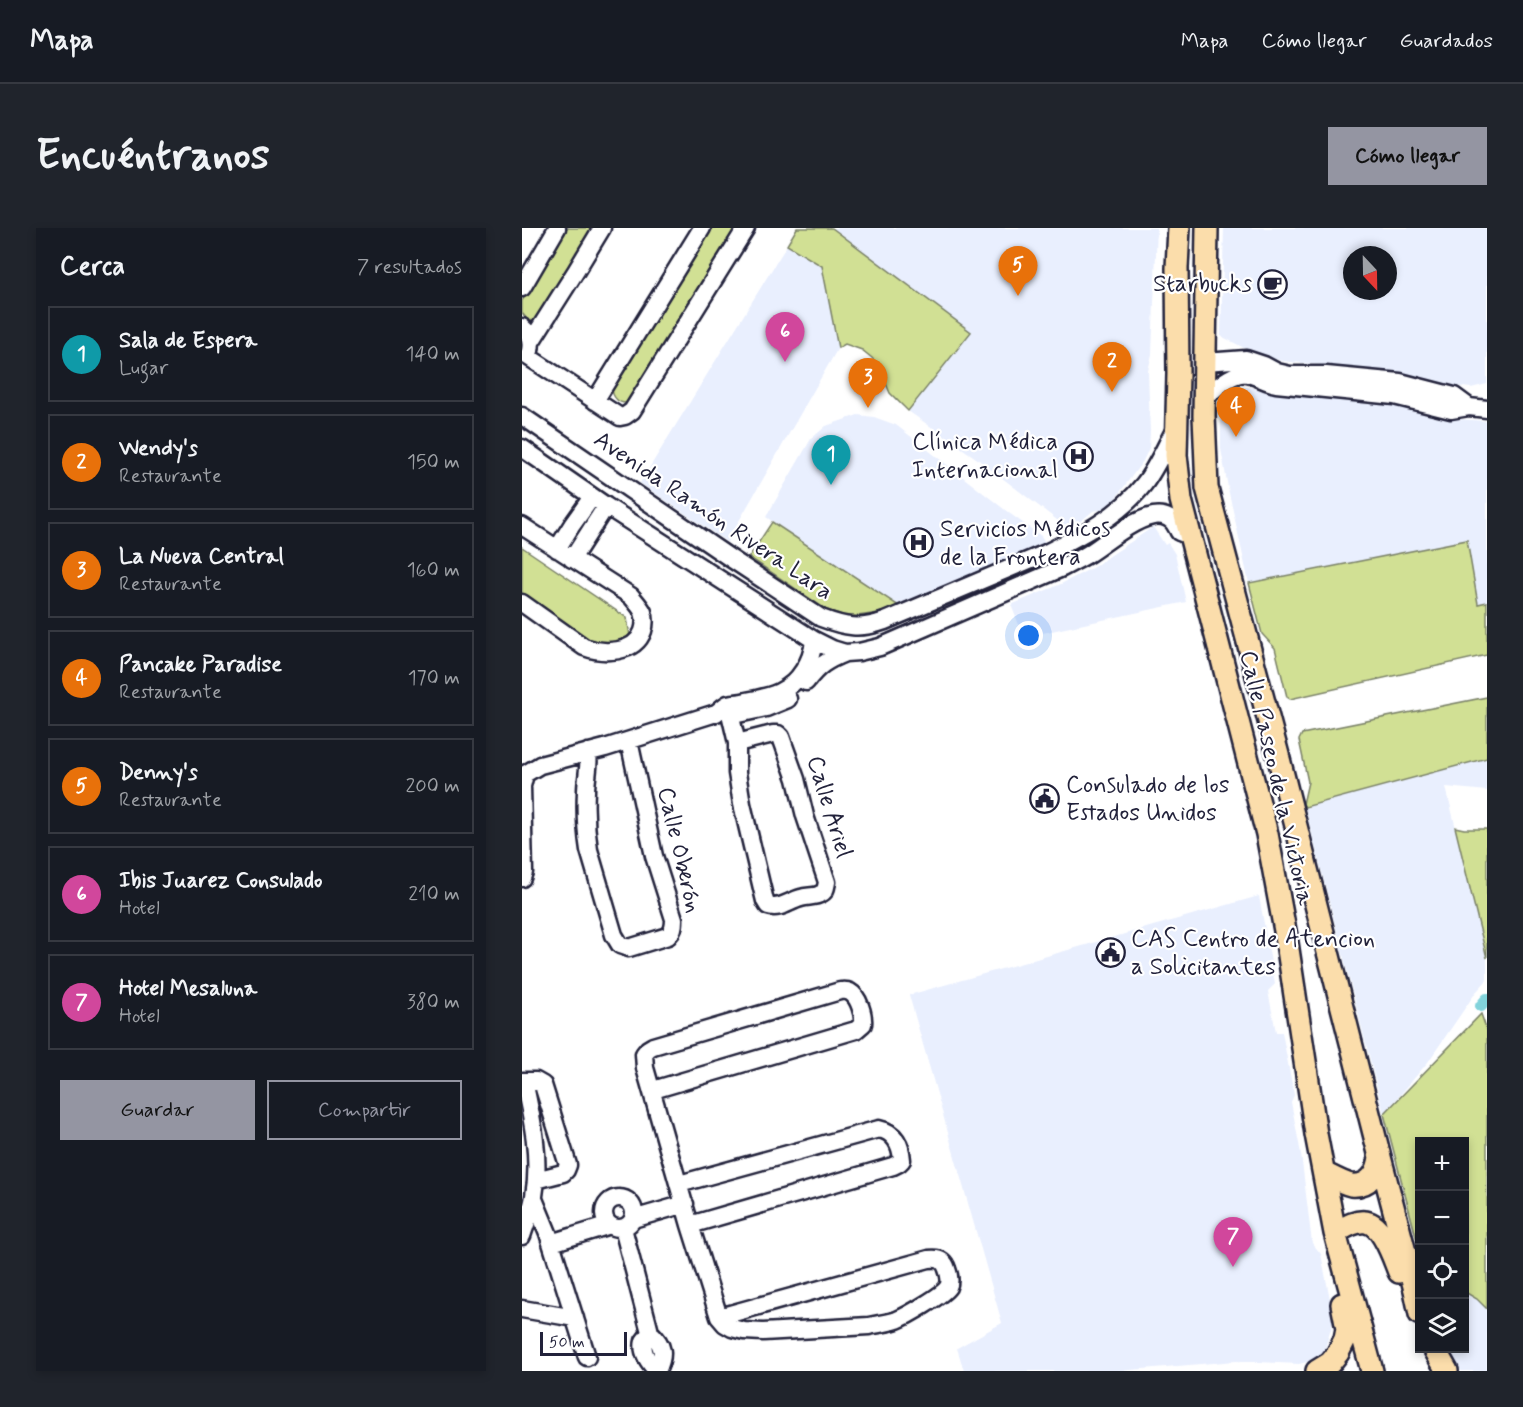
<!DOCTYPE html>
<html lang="es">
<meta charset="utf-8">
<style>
:root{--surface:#171b24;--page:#20242c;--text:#f1f3f6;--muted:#9ea1a6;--line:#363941;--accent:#9495a2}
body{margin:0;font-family:Mynerve,sans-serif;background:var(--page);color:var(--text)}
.controls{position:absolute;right:18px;bottom:18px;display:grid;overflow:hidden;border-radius:0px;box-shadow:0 3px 9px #0003}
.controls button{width:54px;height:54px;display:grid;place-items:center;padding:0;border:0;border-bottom:2px solid var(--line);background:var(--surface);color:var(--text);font:30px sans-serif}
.compass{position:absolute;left:821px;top:18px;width:54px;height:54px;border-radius:50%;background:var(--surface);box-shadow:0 3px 9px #0003;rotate:158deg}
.scale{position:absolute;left:18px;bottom:15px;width:87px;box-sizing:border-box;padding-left:6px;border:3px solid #22223b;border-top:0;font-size:16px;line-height:21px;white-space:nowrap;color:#22223b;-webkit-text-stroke:4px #fff;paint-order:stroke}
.you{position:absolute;left:507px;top:408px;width:21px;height:21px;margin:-15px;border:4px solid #fff;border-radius:50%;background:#1a73e8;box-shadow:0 0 0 9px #1a73e833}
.badge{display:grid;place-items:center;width:39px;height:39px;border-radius:50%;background:var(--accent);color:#fff;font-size:20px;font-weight:700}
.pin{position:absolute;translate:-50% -50px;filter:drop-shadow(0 2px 3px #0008)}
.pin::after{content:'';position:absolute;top:32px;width:21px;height:18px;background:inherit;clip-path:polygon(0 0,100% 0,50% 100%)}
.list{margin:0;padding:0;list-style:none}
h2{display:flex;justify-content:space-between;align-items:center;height:78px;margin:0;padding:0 24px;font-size:26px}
h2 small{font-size:20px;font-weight:400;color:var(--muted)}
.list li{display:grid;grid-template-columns:39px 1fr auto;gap:18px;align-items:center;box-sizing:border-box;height:96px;margin:0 12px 12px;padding:0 12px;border:2px solid var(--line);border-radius:0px}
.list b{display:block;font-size:22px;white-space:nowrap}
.list p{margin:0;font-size:20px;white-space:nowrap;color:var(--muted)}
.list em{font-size:20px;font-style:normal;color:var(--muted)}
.actions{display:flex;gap:12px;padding:18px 24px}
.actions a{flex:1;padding:14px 0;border:2px solid var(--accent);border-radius:0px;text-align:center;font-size:21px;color:var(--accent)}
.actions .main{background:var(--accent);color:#111}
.icon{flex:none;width:33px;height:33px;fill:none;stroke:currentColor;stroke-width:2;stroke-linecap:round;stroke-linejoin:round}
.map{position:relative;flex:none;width:965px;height:1143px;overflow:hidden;border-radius:0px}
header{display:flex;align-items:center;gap:36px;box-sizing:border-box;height:84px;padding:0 30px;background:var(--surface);border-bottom:2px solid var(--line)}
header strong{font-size:28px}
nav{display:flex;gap:33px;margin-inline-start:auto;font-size:21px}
.intro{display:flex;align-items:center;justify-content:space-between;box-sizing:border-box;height:144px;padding:0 36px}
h1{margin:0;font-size:42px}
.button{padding:15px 27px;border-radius:0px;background:var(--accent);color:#111;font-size:21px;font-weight:700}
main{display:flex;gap:36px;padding:0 36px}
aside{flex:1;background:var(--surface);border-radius:0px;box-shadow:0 3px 9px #0003}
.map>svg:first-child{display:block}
.built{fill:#e9effe;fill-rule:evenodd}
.green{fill:#d1e094;stroke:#7a8168;stroke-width:1.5}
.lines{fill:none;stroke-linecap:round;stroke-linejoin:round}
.canal{stroke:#82d3db;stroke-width:12}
.minor-casing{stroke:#22223b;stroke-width:21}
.major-casing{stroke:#22223b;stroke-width:26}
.minor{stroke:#fff;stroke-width:16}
.major{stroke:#fbddab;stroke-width:21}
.labels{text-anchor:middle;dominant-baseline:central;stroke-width:4.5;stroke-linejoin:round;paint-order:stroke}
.poi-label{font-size:24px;fill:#22223b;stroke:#fff;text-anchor:start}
.street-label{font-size:24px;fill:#22223b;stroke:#fff}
</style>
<header>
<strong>Mapa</strong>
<nav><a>Mapa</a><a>Cómo llegar</a><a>Guardados</a></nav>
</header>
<div class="intro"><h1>Encuéntranos</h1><a class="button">Cómo llegar</a></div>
<main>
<aside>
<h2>Cerca<small>7 resultados</small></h2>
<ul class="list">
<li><span class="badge" style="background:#0f9aa8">1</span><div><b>Sala de Espera</b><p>Lugar</p></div><em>140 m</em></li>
<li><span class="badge" style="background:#e8710a">2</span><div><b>Wendy's</b><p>Restaurante</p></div><em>150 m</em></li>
<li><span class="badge" style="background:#e8710a">3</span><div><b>La Nueva Central</b><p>Restaurante</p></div><em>160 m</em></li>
<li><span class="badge" style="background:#e8710a">4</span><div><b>Pancake Paradise</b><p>Restaurante</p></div><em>170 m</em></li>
<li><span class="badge" style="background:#e8710a">5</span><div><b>Denny's</b><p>Restaurante</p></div><em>200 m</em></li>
<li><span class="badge" style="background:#d1479c">6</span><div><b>Ibis Juarez Consulado</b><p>Hotel</p></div><em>210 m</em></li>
<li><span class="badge" style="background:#d1479c">7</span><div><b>Hotel Mesaluna</b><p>Hotel</p></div><em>380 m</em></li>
</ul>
<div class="actions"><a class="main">Guardar</a><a>Compartir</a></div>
</aside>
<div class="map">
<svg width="965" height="1143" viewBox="0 0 965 1143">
<rect width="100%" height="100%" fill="#fff"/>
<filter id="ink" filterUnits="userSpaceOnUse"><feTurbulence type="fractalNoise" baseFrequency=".0167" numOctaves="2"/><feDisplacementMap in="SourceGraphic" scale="12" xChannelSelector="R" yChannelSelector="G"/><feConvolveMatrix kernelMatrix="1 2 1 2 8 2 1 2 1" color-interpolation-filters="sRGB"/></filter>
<g filter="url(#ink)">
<path class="built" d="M310 0H635L630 126 626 143 628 204 627 220 621 233 590 275 578 282 571 283 548 302 454 230 386 183 449 104Z
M702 0H965V156L949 160 917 156 878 145 760 133 730 124 699 108ZM830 27H866V63H830Z
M265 17 300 38 316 120 205 314 118 255Z
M718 159H728L753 166 853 171 920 190 965 193V374L956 376 945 312 727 355 707 265 699 221V194L712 166Z
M336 187 352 189 374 197 487 285 519 308 523 314 478 336 377 378 244 289 289 211 304 198Z
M631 299 643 317 646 315 653 326 664 374 502 409 489 377 539 356 570 340Z
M965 530V563L924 559 965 730V752L954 764 906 834 862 886 783 579Z
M737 668 753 756 746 763 754 804H760L772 867 769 874 779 926 790 1015 799 1026 812 1091 800 1130 777 1136 714 1133 597 1143H442L435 1120 480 1095 387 767Z
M943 1064 955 1071 965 1081V1143H939L928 1121 942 1120Z"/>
<path class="green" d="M42 0H73L13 93 6 92 0 85V73Z
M184 0H212L211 11 109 174C97 178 89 169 90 157Z
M275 0H310L449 104 386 183 368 165 357 139 350 130 340 122 323 116 316 120 300 38 265 17Z
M250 294 377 378 357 385 335 388H323L305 382 227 329Z
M945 312 956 376 965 374V427L768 471 765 469 753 420 740 406 727 355Z
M0 319 105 390 108 408 103 412 72 416 0 365Z
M965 469V530L783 579 781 576 786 554 777 512 780 506Z
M933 599 942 601H965V730Z
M959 786 965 803V1081L955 1071 943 1064 942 914H898L897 1020 862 886Z"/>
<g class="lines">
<path class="canal" d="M959 778 965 771"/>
<defs>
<path id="minor" d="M0 60 35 0
M0 99C8 105 10 113 8 123
M9 114 54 43 80 0
M5 128 98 189 103 188 110 183 224 0
M683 134 724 131 742 137 755 144 768 147H804L878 154 932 168 947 179
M682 170C694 161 710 143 725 146 735 148 744 154 754 156L872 168 929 182 947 179 965 181
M73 173 180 0
M0 188 208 330 299 390C323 399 338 402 363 393L524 325C560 307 597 288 622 256 635 239 644 217 654 199
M0 220 84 278 292 412 310 421 323 425 337 424 358 419 540 340C549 335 558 331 566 326 584 315 620 283 641 288 650 290 653 296 657 304L668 308
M0 298 109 368C113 373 118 378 121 384 123 390 123 397 121 403 113 426 81 426 62 419L0 375
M35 321 50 297 70 269
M50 331 84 278
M284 454C296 438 305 432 323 425
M206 477 215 515V545L220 576 243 673 246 678C258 682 267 673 279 670 285 668 293 669 298 666 304 664 304 659 305 654L283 588 274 551 259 509 256 506H251L215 515
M216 486 244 480 266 471
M66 524C68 538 64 550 64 563 63 582 64 603 67 622L92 707 98 717 107 720 146 708C151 703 152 699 152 691L132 628 107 513
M0 650 2 644 0 558 3 546 18 537 83 520 194 485C198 482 202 478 206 476 210 475 216 475 220 474 244 469 267 466 281 443 288 433 291 424 292 412
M0 853H14L21 857 46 937 44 942 41 945 14 952
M131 862 334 802 341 796C342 787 337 769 328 764 324 762 322 763 318 763L131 818 126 821 122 826 123 840 168 997 197 1089 203 1096 210 1100 222 1103 241 1104 347 1098C357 1096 366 1095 375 1092 385 1088 421 1067 426 1059 429 1053 427 1046 425 1041 422 1031 415 1030 407 1031L197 1089
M157 956 357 901C373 904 379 917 380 932L377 935 371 938 168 997
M82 985a15 15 0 1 1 30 0a15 15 0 1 1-30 0Z
M12 971 26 1005 65 1129
M111 991 163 976
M101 1000 128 1104C142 1117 143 1127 135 1143
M0 1008C4 995 10 982 12 968 19 930 10 890 2 853
M29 1015 88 997
M0 1081 53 1090
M128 1104C128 1105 123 1112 122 1113 119 1124 128 1136 135 1143"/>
<path id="major" d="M657 0 655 40 656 146 654 227 659 272 745 606 764 708 794 906 813 1005 850 1143
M685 0 682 188 685 260 756 527 858 929 893 1062 898 1086
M802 945C810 949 821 955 829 957 847 959 856 945 858 929
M813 1005C822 1000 833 992 844 994 861 997 871 1029 877 1044
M912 1120 925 1143
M795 1143 808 1135 816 1125 823 1111 825 1101 820 1076"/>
</defs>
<use href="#minor" class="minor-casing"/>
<use href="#major" class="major-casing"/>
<use href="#minor" class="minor"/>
<use href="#major" class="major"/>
</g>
</g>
<defs>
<symbol id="cafe-ring" viewBox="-11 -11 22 22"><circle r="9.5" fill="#fff" stroke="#22223b" stroke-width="1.5"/><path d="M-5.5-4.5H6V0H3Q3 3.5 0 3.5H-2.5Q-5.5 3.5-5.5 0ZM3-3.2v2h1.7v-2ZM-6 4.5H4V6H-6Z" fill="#22223b"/></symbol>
<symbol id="hospital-ring" viewBox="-11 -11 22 22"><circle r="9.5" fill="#fff" stroke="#22223b" stroke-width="1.5"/><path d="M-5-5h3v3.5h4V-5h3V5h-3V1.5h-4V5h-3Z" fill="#22223b"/></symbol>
<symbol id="civic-ring" viewBox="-11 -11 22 22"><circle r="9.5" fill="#fff" stroke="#22223b" stroke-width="1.5"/><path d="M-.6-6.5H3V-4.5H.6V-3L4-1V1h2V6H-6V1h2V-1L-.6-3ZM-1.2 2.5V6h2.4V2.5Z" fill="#22223b"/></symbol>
</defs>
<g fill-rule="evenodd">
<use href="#cafe-ring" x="734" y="40" width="33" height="33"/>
<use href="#hospital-ring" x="540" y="212" width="33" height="33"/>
<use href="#hospital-ring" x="380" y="298" width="33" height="33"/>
<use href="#civic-ring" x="506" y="554" width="33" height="33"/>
<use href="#civic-ring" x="572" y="708" width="33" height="33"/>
</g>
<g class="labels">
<g class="poi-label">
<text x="730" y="56" text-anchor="end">Starbucks</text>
<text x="536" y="214" text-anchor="end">Clínica Médica<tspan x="536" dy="28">Internacional</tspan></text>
<text x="418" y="301">Servicios Médicos<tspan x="418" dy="28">de la Frontera</tspan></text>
<text x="544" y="557">Consulado de los<tspan x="544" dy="28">Estados Unidos</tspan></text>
<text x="609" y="711">CAS Centro de Atencion<tspan x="609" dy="28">a Solicitantes</tspan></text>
</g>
<g class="street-label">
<text transform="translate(191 288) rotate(34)">Avenida Ramón Rivera Lara</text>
<text transform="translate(754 550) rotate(77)">Calle Paseo de la Victoria</text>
<text transform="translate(307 579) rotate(73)">Calle Ariel</text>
<text transform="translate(157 622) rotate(77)">Calle Oberón</text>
</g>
</g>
</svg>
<div class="controls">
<button>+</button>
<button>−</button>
<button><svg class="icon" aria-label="locate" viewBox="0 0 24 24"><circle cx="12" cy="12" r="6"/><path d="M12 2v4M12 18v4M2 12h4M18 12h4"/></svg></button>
<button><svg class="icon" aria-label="layers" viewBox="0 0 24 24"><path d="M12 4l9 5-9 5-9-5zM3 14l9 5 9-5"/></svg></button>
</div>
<svg class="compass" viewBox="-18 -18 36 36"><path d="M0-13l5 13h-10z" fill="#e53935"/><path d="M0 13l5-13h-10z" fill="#9ea1a6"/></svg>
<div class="scale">50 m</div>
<div class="you"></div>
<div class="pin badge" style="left:309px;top:257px;background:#0f9aa8">1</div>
<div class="pin badge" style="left:590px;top:164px;background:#e8710a">2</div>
<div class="pin badge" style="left:346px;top:180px;background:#e8710a">3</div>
<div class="pin badge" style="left:714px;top:209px;background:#e8710a">4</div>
<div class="pin badge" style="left:496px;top:68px;background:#e8710a">5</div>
<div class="pin badge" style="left:263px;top:134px;background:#d1479c">6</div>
<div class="pin badge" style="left:711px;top:1039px;background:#d1479c">7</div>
</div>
</main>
